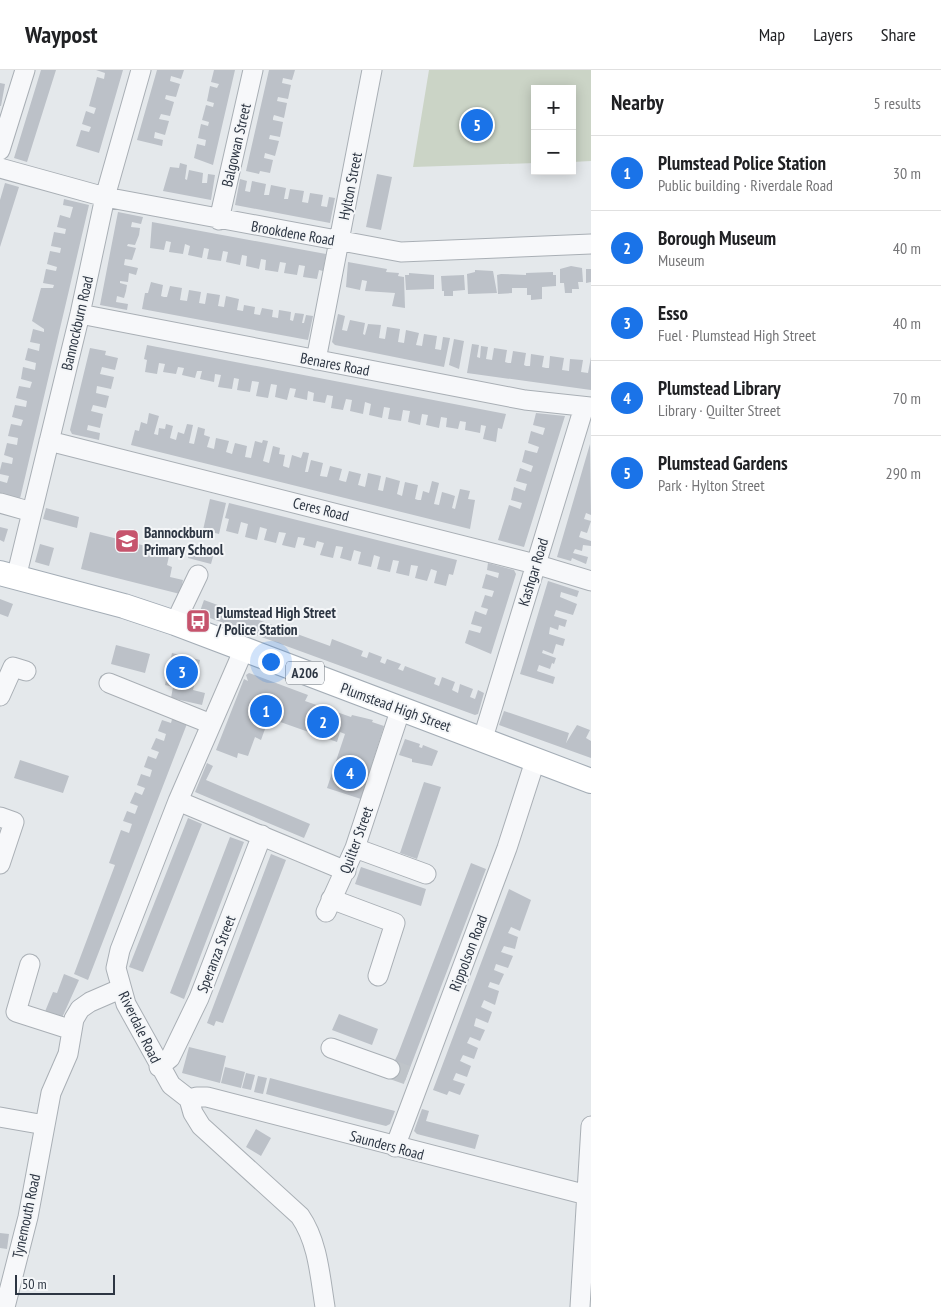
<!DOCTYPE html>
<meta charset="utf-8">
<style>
:root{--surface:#fff;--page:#f2f2f2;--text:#202124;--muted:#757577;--line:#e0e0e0;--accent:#1a73e8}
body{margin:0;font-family:"PT Sans Narrow",sans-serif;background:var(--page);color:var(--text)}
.controls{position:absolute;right:15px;top:15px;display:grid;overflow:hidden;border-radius:0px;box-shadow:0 2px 12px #0003}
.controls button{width:45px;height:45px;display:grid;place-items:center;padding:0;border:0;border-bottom:1px solid var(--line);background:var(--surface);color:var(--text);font:25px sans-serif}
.scale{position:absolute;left:15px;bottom:12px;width:100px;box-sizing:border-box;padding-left:5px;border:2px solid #2d3643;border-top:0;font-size:14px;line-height:18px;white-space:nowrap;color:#2d3643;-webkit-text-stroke:4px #f4f6f8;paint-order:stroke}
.you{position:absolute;left:270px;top:591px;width:18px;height:18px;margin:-12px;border:4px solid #fff;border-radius:50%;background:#1a73e8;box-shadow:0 0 0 8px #1a73e833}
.badge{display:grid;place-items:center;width:32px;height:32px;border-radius:50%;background:var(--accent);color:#fff;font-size:16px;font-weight:700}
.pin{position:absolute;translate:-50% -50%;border:2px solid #fff;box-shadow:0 1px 5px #0006}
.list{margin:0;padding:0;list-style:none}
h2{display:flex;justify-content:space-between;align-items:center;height:65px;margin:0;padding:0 20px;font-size:21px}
h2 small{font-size:16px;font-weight:400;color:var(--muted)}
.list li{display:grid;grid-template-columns:32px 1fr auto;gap:15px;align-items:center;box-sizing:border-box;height:75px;padding:0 20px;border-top:1px solid var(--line)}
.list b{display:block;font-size:19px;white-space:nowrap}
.list p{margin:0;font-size:16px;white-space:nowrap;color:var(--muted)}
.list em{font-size:16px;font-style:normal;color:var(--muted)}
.map{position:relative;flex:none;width:591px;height:1237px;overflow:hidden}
header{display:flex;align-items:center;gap:30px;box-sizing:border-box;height:70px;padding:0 25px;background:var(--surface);border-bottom:1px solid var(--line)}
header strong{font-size:24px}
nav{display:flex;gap:28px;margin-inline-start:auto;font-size:18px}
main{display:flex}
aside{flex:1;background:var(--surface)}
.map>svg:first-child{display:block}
.green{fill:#cbd4c6}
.building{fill:#bcc1c8}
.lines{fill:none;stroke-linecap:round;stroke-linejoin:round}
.minor-tunnel{stroke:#bfc4c9;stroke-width:19;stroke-dasharray:19 9;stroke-linecap:butt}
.minor-casing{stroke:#a9afb5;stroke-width:21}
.major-casing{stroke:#a4adb6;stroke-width:26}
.minor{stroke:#f7f8fa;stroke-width:19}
.major{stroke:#fff;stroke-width:24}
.labels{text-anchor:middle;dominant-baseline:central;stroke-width:4;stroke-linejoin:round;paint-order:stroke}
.shield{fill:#f4f6f8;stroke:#697079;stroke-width:1}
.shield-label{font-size:14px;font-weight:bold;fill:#2d3643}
.street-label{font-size:15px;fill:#2d3643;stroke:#f4f6f8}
.poi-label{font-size:15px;font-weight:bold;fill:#2d3643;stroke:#f4f6f8;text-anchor:start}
</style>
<header>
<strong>Waypost</strong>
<nav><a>Map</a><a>Layers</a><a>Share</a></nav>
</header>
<main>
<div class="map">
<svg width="591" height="1237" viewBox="0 0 591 1237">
<rect width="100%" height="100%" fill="#e4e8eb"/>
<path class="green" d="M429 0H591V91L572 92V19H535V93L413 97Z"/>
<path class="building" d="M41 0H56L27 92 14 88Z
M96 0H123L99 83 76 76 81 60 89 62 91 57 82 54 86 41 94 44 96 38 89 36 97 7 104 9 105 3Z
M157 0H184L181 9 171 6 170 11 180 14 176 27 166 25 165 29 174 32 170 46 161 44 159 49 169 51 165 65 155 62 154 68 163 70 162 76 137 70Z
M214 0H235L213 95 194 88 197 74 205 76 206 70 198 68 201 54 208 56 209 52 202 50 206 35 213 37 214 33 207 31 210 16 217 18 219 14 211 12Z
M269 0H295L292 10 283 8 282 13 291 15 288 29 278 27 277 31 287 33 284 48 274 45 273 48V50L283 52 280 67 270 65 269 69 279 71 275 86 265 83 264 88 273 90 270 103 260 101 259 104 246 101Z
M0 13 5 14 1 36H0Z
M180 93 187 95 185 109 187 110 189 100 203 103 202 113H207L208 104 215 105 211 130 163 121 170 97 179 98Z
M377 104 392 107 381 160 366 157Z
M240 109 247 111 245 121 250 122 252 111 266 114 264 125H269L271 115 286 118 284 129H288L290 119 304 121 302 132 308 133 310 123 323 125 321 136 327 137 329 127 335 128 330 153 235 135Z
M5 113 19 117 0 177V130Z
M64 129 89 135 19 433 0 428V411L7 413 9 406 0 404V400L2 392 12 394 13 388 4 385 7 373 17 375 18 368 8 366 11 354 21 356 23 350 12 347 15 335 26 337 27 331 16 328 19 316 30 318 32 312 21 309 23 297 35 300 36 293 25 290 28 278 39 281 40 274 30 272 33 259 44 262V259L32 251 41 218H53L54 215 43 213 46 199 56 201 57 197 47 194 50 181 60 183 61 178 51 176 54 162 65 164 66 159 57 157 60 145 70 148 73 137 63 135Z
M118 142 143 147 141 154 132 152 131 157 140 158 139 165 135 175 128 174 127 176 136 178 132 190 125 189 124 195 138 198 136 205 129 203 128 212 120 211V213L127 215 126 221 124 228 117 226 116 232 128 234 127 240 100 235Z
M152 152 326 184 323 201 319 200 317 209 303 207 305 196 299 195 297 205 284 203 286 193 280 192 278 202 265 200 266 190 261 189 259 199 246 196 247 186 242 185 240 195 226 192 228 182 223 181 221 191 207 189 209 179 204 178 202 188 188 185 190 176 185 174 183 184 169 182 171 172 166 171 164 180 150 178Z
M348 192 387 199 386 202 399 203 398 206 404 207 405 238 392 236 395 223 365 221 367 211 362 210 360 220 346 217Z
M571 196 582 198 583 212H578L579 219H572V223H565L564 213H560V199Z
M586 199H591V212L586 213Z
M475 200 493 201 497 223 468 224 467 204 475 202Z
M553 202V205H556V216L542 217V229L531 230V225H527V218H512V223L498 224 497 205 501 204 526 205V203Z
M409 203 434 205V219L406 220 405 205H409Z
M464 205 465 220 453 221V226H444V221H442L441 206Z
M151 212 163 215 161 226 164 227H167L170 216 182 218 180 230 187 231 189 220 201 222 199 233 205 234 207 223 220 225 218 236 224 237 226 226 239 229 237 240 243 241 244 235 255 237 254 244 260 245 262 238 273 240 272 247 278 248 279 240 291 242 290 250 293 251 295 243 304 244 302 253H304L306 245 313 246 308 270 142 239 145 223H148Z
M338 244 345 246 342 260 347 261 350 250 365 253 363 264 365 265 368 254 381 255 379 268 385 269 387 257 400 259 398 272 404 273 406 260 419 263 416 275 422 276 424 264 437 266 435 279 441 280 443 267 450 268 444 297 335 275 332 272Z
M454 269 464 271 459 299 449 295Z
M472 274 479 275 477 287 480 288 481 276 488 277 486 289 492 290 494 278 507 280 505 292 508 293H511L513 281 526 283 524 295 526 296H530L531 284 544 286 542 297 546 298H549L550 286 564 288 562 300 569 301 570 289 583 290 581 302 588 303 591 287V320L467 303Z
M147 275 314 307 506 344 502 359 498 358 496 372 483 369 486 356 481 355 480 363 465 360 466 352 460 351 458 359 446 357 447 348 441 347 439 358 426 355 428 345 422 344 420 355 408 352 410 341 403 340 401 351 388 349 390 338 384 337 382 348 369 345 371 334 365 332 363 344 350 341 352 330 346 329 343 340 331 338 333 326 327 325 325 333 313 331 314 323 308 321 307 330 294 327 296 319 290 318 287 330 275 327 277 315 271 314 268 328 256 326 259 312 252 311 250 322 237 320 239 309 234 308 232 319 218 317 221 305 215 304 214 312 200 309 202 301H197L195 308 182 305 184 298 178 297 176 304 163 302 165 294 159 293 157 304 145 302 147 290 144 289Z
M90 278 106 281 105 285 118 288 115 300 102 297 100 304 114 307 111 319 97 316 96 323 109 326 106 338 93 335 91 341 103 344 100 358 88 355 87 360 100 363 99 370 72 364 70 360Z
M149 343 159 346 154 364 158 365 159 358 165 359 166 354 173 356 170 368 176 370 178 362 184 364 187 354 193 355 189 373 194 374 198 357 205 359 204 365 210 367 207 377 214 379 216 368 229 371 226 382 232 384 235 373 247 376 245 387 251 388 255 371 262 373 263 370 268 371 263 391 269 393 273 376 280 378 279 384 285 385 283 396 289 398 292 385 301 388 303 382 309 383 305 402H308L311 390 323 393 320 406 327 407 330 396 342 399 339 410 342 411 346 412 349 401 361 404 358 415 365 417 368 403 381 406 378 420 383 421 386 407 400 411 397 424 402 426 405 412 418 415 415 429 418 430H421L423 421 429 423 432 411 439 413 434 434 439 435 442 422 449 424 455 426 452 438 455 439 460 419 470 421 468 429 475 430 470 459 131 375 135 360 139 361 141 352 147 354Z
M536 343 565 346 524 477 498 470 509 435 520 439 522 433 511 430 514 417 525 421 527 414 516 411 520 398 531 402 533 396 522 392 525 380 537 383 539 377 528 373 531 361 543 365 545 358 533 355Z
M590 374 591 445 586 443 584 449 591 451 587 463 581 461 579 467 591 471V476L583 475 582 481 575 479 573 483 588 487 586 494 572 488 571 491 557 487Z
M210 429 226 433 219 464 203 460Z
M229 433 457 490 453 505 449 504 446 516 434 513 437 501 431 499 427 511 415 508 418 496 411 495 409 506 396 503 399 491 393 490 390 502 377 499 380 487 374 485 371 497 358 494 361 482 354 480 351 491 340 488 343 477 336 476 333 488 320 485 324 473 317 471 315 478 303 475 305 468 298 467 295 478 282 475 286 463 279 462 276 473 264 470 267 459 260 457 257 470 245 467 248 454 241 452 238 464 226 461 229 449 225 448Z
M46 438 79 447 77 458 43 449Z
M0 457 8 459 4 472 0 470Z
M90 462 170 482 167 495 172 497 170 507 183 510 180 524 81 499Z
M40 474 54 478 49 496 35 492Z
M190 477 214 483 211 494 188 488Z
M488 493 514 500 516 504 491 584 465 573 469 560 480 563 482 557 471 554 475 541 486 545 488 539 481 537 485 525 492 527 494 521 482 518 486 504 498 508 499 503 487 500Z
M548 511 579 521 577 527 561 522 560 527 577 534 573 545 556 540 554 546 567 550 565 557 559 555 558 560 550 557 549 564 565 569 563 576 556 574 553 584 543 580 542 583 556 588 554 594 552 593 550 599 539 595 537 601 555 607 553 614 520 604Z
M0 529 13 534 8 547 0 544Z
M204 530 330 576 332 569 363 581 361 586 367 588 369 582 382 587 380 592 385 594 387 589 401 594 398 599 403 601 405 596 436 608 434 614 439 616 442 607 455 612 452 620 458 623 460 614 473 619 470 627 475 629 478 620 484 623 478 644 475 645 199 544Z
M116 575 150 584 145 603 111 594Z
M172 583 200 590 193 620 205 623 202 635 171 628 173 617 165 615Z
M249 603 308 625 305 631 351 647 352 645 373 650 372 652 384 656 361 729 327 718 345 664 340 662 337 672 269 648 261 670 255 667 248 686 238 683 237 688 216 680 244 609 248 611 246 605Z
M504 641 569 663 566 673 577 655 590 660 586 668 591 671V688L499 655Z
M173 646H190L88 910 74 904 115 795 109 793 121 760 129 763 132 754 123 751 127 741 135 744 138 736 130 733 135 722 142 725 145 718 137 715 141 704 150 707 152 700 144 697 148 686 156 689 159 682 151 679 156 668 164 671 166 664 158 661 162 650 171 653Z
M405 669 420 674 419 677 422 678 423 675 438 681 432 696 412 692V689L399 685Z
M20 690 69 706 63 723 14 708Z
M207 693 213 696 206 710 310 754 304 768 195 722Z
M424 712 441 717 417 789 400 783Z
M188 748 202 754 143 902 129 897Z
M230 767 244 772 184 929 170 923Z
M271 784 286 790 223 953 216 951 214 956 207 953Z
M471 793 486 799 405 1011 388 1004 398 984Z
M361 797 426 819 421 836 355 814Z
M509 819 531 830 520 861 511 857 508 863 518 867 515 879 504 876 501 882 513 886 508 898 496 894 494 900 504 904 499 915 490 912 488 917 499 921 495 935 484 930 481 937 492 942 488 953 476 948 474 956 485 960 480 971 470 967 467 973 478 978 474 989 463 985 460 991 471 996 467 1007 456 1003 453 1010 465 1014 460 1025 449 1021 447 1025 433 1020Z
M64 904 79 910 61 950 44 944 53 922 57 923Z
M339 944 378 959 372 975 332 960Z
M189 977 226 986 220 1013 182 1003Z
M225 997 245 1002 241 1018 221 1013Z
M246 1003 255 1005 251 1020 242 1018Z
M258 1006 267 1008 263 1024 254 1022Z
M270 1008 326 1023 395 1041 390 1054 386 1056 358 1049 266 1024Z
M422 1039 429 1041 426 1051 479 1065 475 1079 417 1064 414 1061Z
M256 1059 271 1068 261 1086 246 1077Z
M0 1163 9 1164 7 1179 0 1178Z"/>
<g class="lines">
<path class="minor-tunnel" d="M390 999 407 1005"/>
<defs>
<path id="minor" d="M0 80 25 0
M0 98 105 127 401 182 591 174
M219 150 253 0
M80 244 468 319 525 330 591 337
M316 290 372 0
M49 371 535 494 591 511
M0 433 32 442
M16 508 80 244 105 127 141 0
M175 553 198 505
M244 579 178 731 120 880 116 898 126 934 171 1015 189 1029 193 1043 201 1056 300 1146C318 1172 320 1206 325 1237
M109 613 211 654
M0 626 13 597 26 601
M483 668 584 337
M178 731 346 801
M0 747 14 752 0 794
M355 778 426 804
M331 829 395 853 378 906
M326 842 355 778 401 638
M30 894 16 942 72 960
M331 978 390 999
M159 997 170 988 199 928 262 765
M189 1029 197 1027H207L587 1125
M0 1047 45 1055
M395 1077 507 778 536 688
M5 1237 28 1147 51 1023 68 984 74 949 80 939 90 932 120 919
M580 1237 591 1056"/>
<path id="major" d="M0 503 124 536 175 553 591 711"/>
</defs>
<use href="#minor" class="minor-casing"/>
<use href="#major" class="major-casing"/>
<use href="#minor" class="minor"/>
<use href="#major" class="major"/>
</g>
<defs>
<symbol id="school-square" viewBox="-11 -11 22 22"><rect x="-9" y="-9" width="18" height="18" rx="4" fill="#c6546d" stroke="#f4f6f8"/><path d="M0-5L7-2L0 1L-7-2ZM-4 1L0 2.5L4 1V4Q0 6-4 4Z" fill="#fff"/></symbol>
<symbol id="bus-square" viewBox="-11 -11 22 22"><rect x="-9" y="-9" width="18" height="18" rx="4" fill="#c6546d" stroke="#f4f6f8"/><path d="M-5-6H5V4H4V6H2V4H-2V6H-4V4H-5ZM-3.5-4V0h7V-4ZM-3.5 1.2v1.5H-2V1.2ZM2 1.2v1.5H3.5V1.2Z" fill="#fff"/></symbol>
</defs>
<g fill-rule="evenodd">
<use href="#school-square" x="113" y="457" width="28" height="28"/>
<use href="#bus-square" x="184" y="537" width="28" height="28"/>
</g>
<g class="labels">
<rect class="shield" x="286" y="591.5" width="38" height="23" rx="4"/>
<g class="shield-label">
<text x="305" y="603">A206</text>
</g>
<g class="street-label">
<text transform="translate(236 75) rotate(-77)">Balgowan Street</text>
<text transform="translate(350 116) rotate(-79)">Hylton Street</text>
<text transform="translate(293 163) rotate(10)">Brookdene Road</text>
<text transform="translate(77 253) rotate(-77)">Bannockburn Road</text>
<text transform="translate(335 294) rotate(11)">Benares Road</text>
<text transform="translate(321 439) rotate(14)">Ceres Road</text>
<text transform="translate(533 502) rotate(-73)">Kashgar Road</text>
<text transform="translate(396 637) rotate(20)">Plumstead High Street</text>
<text transform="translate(356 770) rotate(-70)">Quilter Street</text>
<text transform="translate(468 883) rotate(-69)">Rippolson Road</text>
<text transform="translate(216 884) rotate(-69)">Speranza Street</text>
<text transform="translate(140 957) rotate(64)">Riverdale Road</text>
<text transform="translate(387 1075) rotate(15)">Saunders Road</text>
<text transform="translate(26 1146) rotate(-78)">Tynemouth Road</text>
</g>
<g class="poi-label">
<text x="144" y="462">Bannockburn<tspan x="144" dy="17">Primary School</tspan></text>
<text x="216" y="542">Plumstead High Street<tspan x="216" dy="17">/ Police Station</tspan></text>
</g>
</g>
</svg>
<div class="controls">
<button>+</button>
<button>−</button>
</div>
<div class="scale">50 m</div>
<div class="you"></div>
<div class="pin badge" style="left:266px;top:641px">1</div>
<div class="pin badge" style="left:323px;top:652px">2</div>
<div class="pin badge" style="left:182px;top:602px">3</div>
<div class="pin badge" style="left:350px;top:703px">4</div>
<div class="pin badge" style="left:477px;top:55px">5</div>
</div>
<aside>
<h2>Nearby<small>5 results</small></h2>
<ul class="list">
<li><span class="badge">1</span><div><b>Plumstead Police Station</b><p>Public building · Riverdale Road</p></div><em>30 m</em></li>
<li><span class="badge">2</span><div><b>Borough Museum</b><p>Museum</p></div><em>40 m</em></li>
<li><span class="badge">3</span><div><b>Esso</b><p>Fuel · Plumstead High Street</p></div><em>40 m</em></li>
<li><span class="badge">4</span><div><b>Plumstead Library</b><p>Library · Quilter Street</p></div><em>70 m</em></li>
<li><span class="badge">5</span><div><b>Plumstead Gardens</b><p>Park · Hylton Street</p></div><em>290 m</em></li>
</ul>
</aside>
</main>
